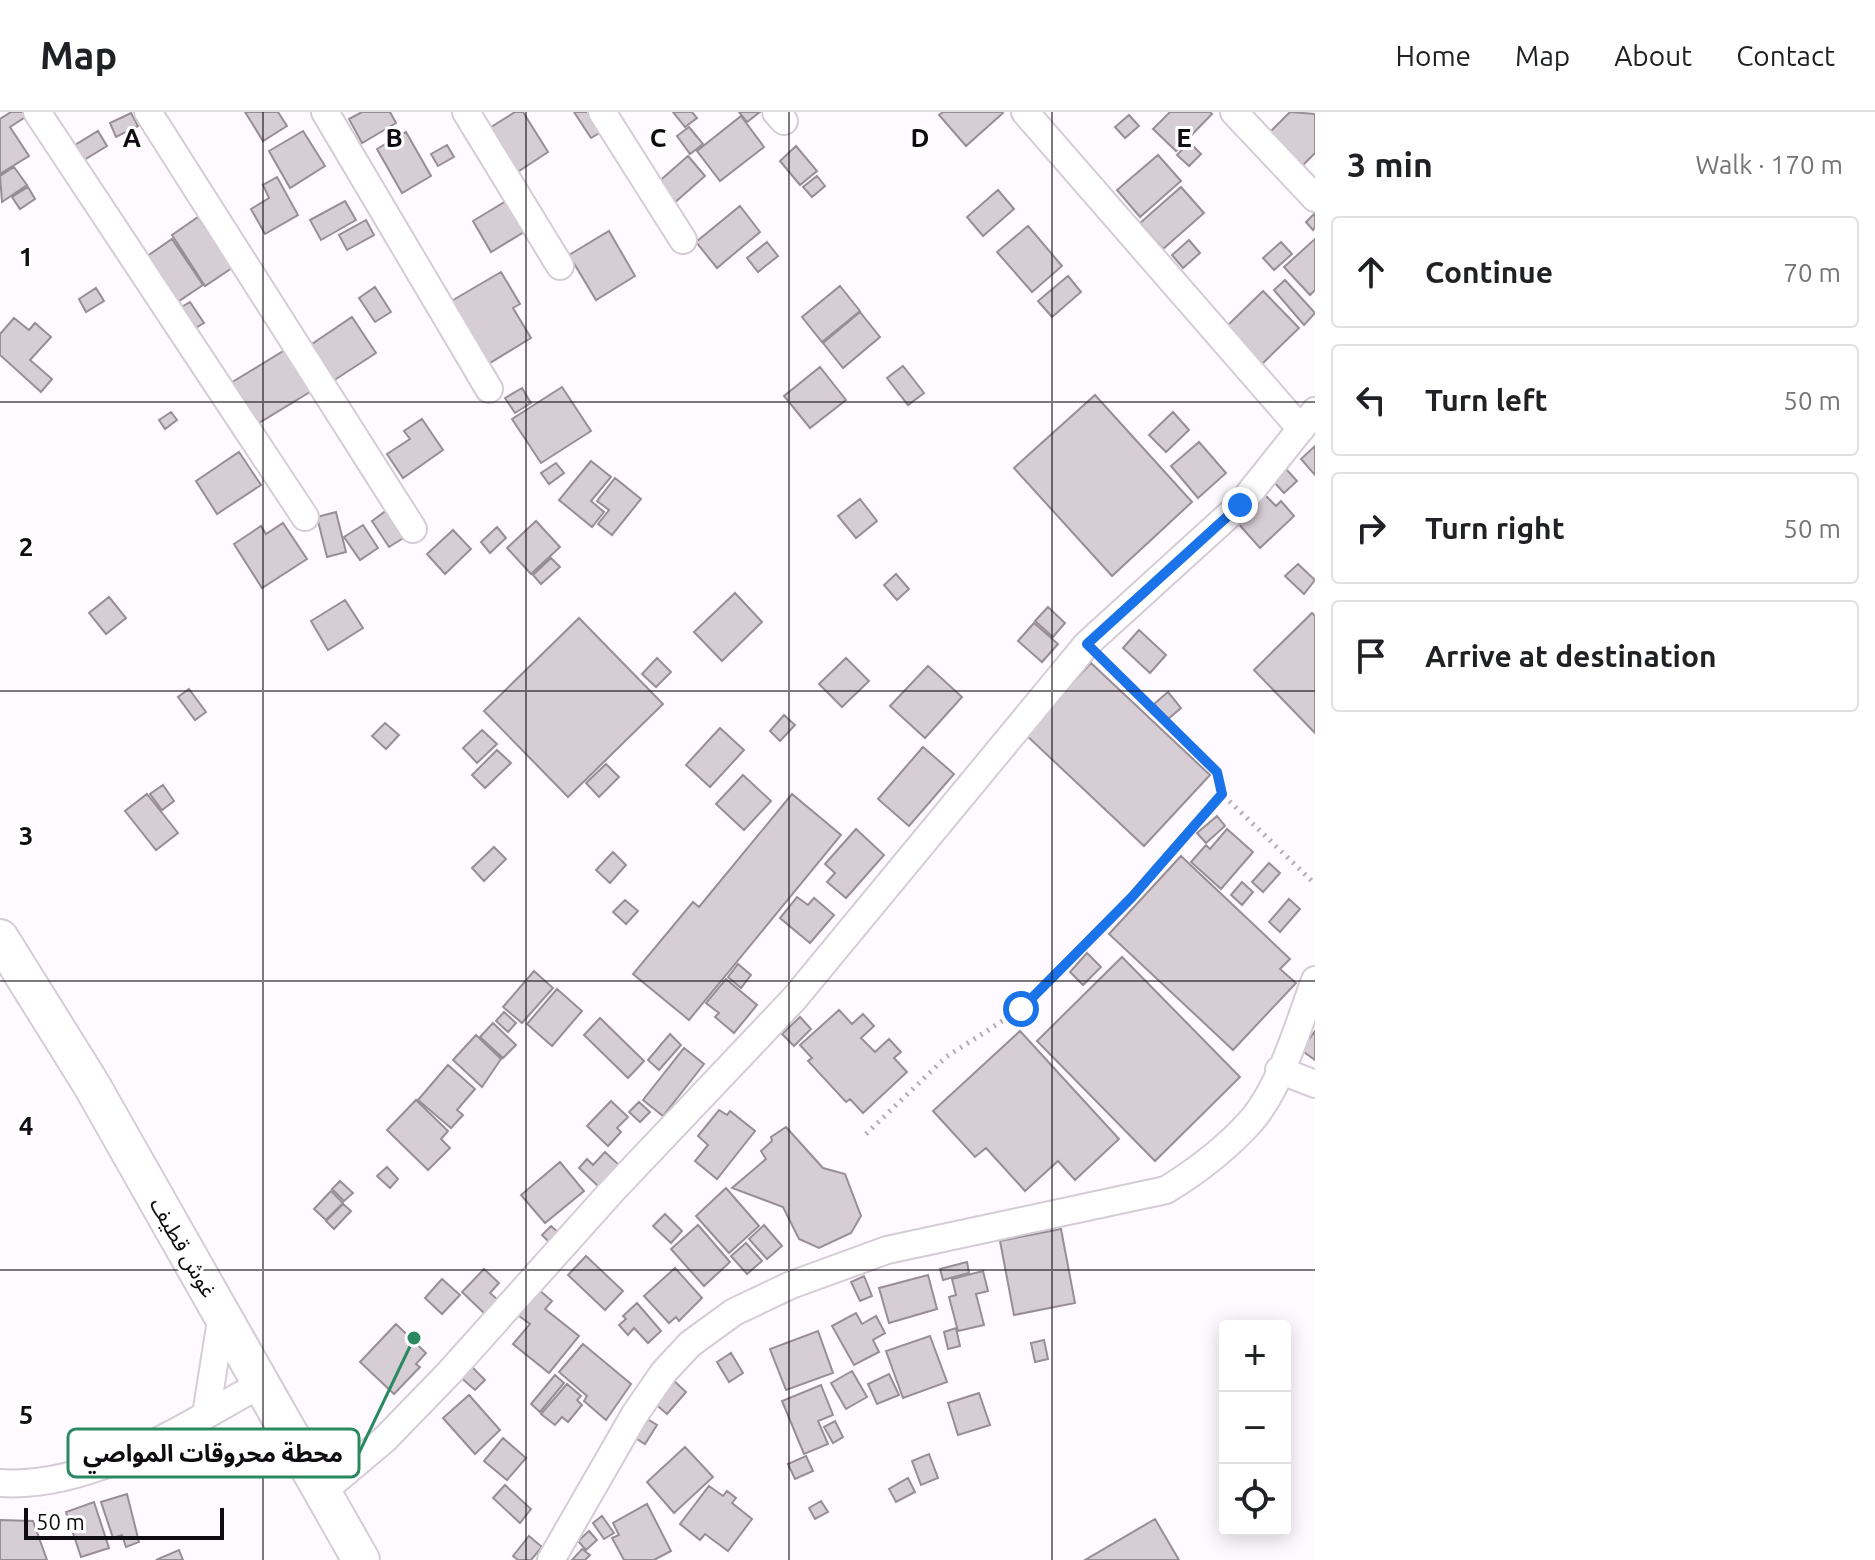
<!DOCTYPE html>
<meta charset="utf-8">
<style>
:root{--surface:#fff;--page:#f6f6f6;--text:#202124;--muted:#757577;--line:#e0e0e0}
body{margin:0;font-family:Ubuntu,"Noto Sans Arabic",sans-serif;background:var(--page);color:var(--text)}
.controls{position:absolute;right:24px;bottom:24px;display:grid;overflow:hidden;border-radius:8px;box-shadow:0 4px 20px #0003}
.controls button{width:72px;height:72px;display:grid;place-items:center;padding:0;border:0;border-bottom:2px solid var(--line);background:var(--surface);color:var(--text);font:40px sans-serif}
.scale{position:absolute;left:24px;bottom:20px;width:200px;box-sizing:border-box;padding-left:8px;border:4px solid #100d10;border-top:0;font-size:22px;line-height:28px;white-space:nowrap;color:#100d10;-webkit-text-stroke:6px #fff;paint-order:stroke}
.stop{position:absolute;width:24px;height:24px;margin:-18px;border:6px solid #1a73e8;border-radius:50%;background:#fff}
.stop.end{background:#1a73e8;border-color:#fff;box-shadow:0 2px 8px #0008}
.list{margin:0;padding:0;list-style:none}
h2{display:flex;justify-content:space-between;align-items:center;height:104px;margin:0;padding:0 32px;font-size:34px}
h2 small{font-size:26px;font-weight:400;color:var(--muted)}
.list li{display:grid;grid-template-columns:52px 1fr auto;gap:24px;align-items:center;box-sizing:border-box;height:112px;margin:0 16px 16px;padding:0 16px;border:2px solid var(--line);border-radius:8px}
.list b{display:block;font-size:30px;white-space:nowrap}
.list em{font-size:26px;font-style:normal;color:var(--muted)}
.icon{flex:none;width:44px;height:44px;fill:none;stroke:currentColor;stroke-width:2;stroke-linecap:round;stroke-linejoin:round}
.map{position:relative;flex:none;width:1315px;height:1448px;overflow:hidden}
header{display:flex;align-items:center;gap:48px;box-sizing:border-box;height:112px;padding:0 40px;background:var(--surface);border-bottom:2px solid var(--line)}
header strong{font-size:38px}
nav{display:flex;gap:44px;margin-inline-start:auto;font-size:28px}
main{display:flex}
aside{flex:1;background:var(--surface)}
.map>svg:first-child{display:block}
.building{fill:#d7cdd4;stroke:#988f96;stroke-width:2}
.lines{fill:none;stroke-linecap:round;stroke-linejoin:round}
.minor-casing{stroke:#d5cdd5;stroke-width:30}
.secondary-casing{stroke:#d5cdd5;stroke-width:40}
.path{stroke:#b1adb1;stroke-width:5;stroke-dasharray:2 6;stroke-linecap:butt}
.minor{stroke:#fff;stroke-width:26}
.secondary{stroke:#fff;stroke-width:36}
.route{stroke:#1a73e8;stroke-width:10}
.grid{fill:none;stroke:#100d10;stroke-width:2;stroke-opacity:0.55}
.labels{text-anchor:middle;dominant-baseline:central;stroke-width:6;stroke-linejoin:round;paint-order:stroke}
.street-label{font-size:22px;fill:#100d10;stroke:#fff}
.grid-label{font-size:26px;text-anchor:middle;font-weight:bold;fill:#100d10;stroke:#fff;stroke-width:6;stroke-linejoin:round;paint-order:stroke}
.leader{fill:none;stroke:#2b8961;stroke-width:3}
.callout-dot{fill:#2b8961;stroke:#fff;stroke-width:3}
.callout{fill:#fff;stroke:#2b8961;stroke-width:3}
.callout-label{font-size:24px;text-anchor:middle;font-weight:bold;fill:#100d10}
</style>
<header>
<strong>Map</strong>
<nav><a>Home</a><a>Map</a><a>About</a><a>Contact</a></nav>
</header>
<main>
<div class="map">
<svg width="1315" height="1448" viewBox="0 0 1315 1448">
<rect width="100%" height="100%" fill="#fffaff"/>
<path class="building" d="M11 0H24L27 4 10 15 29 44 0 62V7Z
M245 0H278L287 14 263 29Z
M362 0H390L396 11 362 31 349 7Z
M515 0H523L548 40 516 61 488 17Z
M574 0H591L603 19 591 26Z
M673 0H692L697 6 685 15Z
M739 0H760L747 10Z
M943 0H1002L1003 1 966 34 939 3Z
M1170 0H1210L1212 2 1176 39 1153 17Z
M1290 0 1315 2V41L1299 57 1266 24Z
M131 1 138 14 116 25 110 11Z
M1129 3 1139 14 1125 26 1115 15Z
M741 4 764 35 720 69 697 39Z
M689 15 703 32 690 42 677 24Z
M98 19 107 34 79 51 70 36Z
M303 19 325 54 290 76 269 39Z
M406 20 431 64 402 81 377 37Z
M1189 30 1201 42 1189 54 1177 43Z
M447 33 454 45 438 54 431 42Z
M796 34 817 59 800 73 780 49Z
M1158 43 1181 69 1140 105 1117 78Z
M688 44 705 64 673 92 656 72Z
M14 55 27 73 2 90 0 64Z
M817 64 825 74 812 85 803 75Z
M277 65 298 103 265 122 251 97 269 86 263 73Z
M28 75 35 87 20 97 12 85Z
M1181 75 1204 101 1163 137 1140 111Z
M998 78 1014 97 983 124 967 105Z
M511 86 529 117 491 140 473 109Z
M345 89 356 108 321 128 310 108Z
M740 94 760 120 717 156 696 130Z
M1315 101V115L1313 118 1306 110Z
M198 105 232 156 205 174 172 123Z
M366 108 374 123 347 138 339 123Z
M1028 114 1062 154 1032 180 997 140Z
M609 119 635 164 596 188 569 143Z
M172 127 203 173 173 193 143 147Z
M1315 127V178L1310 183 1284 155Z
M1189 128 1200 141 1183 156 1172 143Z
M767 130 778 144 758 160 747 146Z
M1281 130 1292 142 1274 158 1263 146Z
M501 160 520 192 513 196 531 226 485 254 448 191Z
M1068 164 1081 180 1052 205 1038 189Z
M1285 168 1315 201 1304 213 1274 178Z
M840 174 860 199 822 230 802 205Z
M375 175 391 200 375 210 359 186Z
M96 176 104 189 86 200 79 187Z
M1263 179 1299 216 1262 252 1227 214Z
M190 190 204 211 187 221 173 200Z
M860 200 880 225 843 256 823 231Z
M352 205 376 241 333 269 309 234Z
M14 206 29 218 35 211 51 225 30 248 52 267 41 280 0 243V222Z
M285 238 310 280 254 314 229 272Z
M903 254 924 281 908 293 887 266Z
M820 255 846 288 810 316 784 284Z
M562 275 591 319 541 351 512 307Z
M522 276 531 291 515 301 505 286Z
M1095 283 1192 390 1112 464 1014 356Z
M171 300 177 308 165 317 159 308Z
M1173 300 1189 318 1166 340 1149 323Z
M422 307 443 338 403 366 387 342 410 327 404 319Z
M1199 330 1226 361 1198 386 1171 354Z
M1315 334V363L1301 347Z
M239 340 261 373 217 402 196 369Z
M591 349 611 365 591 389 604 400 592 415 559 388Z
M556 351 564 361 549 372 541 361Z
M1286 357 1297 369 1284 381 1273 369Z
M615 366 641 387 612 423 598 412 609 398 597 389Z
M1264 382 1276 394 1281 389 1294 404 1260 436 1236 409Z
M860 387 877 409 856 426 838 404Z
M387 398 405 425 389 435 372 409Z
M336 400 346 440 327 445 317 405Z
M536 409 560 435 531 462 507 436Z
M283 411 307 447 262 476 234 432 261 414 266 422Z
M363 413 378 436 360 448 344 425Z
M497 415 506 426 490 441 481 430Z
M453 418 471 437 445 462 427 442Z
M551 446 560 455 541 472 533 463Z
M1298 452 1315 468 1304 482 1285 464Z
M896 462 909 477 897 488 884 473Z
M735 481 762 510 722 549 694 520Z
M109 485 126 506 106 522 89 501Z
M345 488 363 516 328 538 311 509Z
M1048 495 1065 511 1053 525 1035 509Z
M1312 501 1315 504V621L1254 558Z
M579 506 663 592 568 685 484 599Z
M1034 511 1058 532 1042 550 1018 529Z
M1139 518 1166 543 1150 561 1123 536Z
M657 546 671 560 656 575 642 562Z
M846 546 869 569 842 595 819 572Z
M1091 551 1210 663 1144 734 1025 622Z
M928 554 962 585 925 626 890 594Z
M189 577 206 600 195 608 178 585Z
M1168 580 1181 596 1168 607 1154 592Z
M784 603 795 613 780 629 770 619Z
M385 611 399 623 386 637 372 624Z
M720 616 744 638 710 675 686 653Z
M482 618 497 632 477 651 463 636Z
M923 635 954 662 909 714 878 687Z
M497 638 511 651 485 676 472 663Z
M606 652 619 665 599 685 586 671Z
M743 663 771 689 744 718 716 692Z
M163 673 174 689 162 698 150 682Z
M147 682 178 721 156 738 125 699Z
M792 682 841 723 689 908 633 862 693 790 699 795Z
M1217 704 1225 714 1206 731 1197 721Z
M856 717 884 743 846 786 827 770 835 761 825 752Z
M1227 717 1253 740 1221 777 1191 750 1206 733 1210 737Z
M494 735 506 747 484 769 472 756Z
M613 740 626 753 610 771 596 758Z
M1181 744 1290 847 1280 857 1296 871 1233 938 1109 822Z
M1269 751 1280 761 1263 780 1252 770Z
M1242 770 1253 780 1242 793 1231 783Z
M797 785 808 793 814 786 834 803 810 831 780 806Z
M1289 787 1300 797 1280 820 1269 810Z
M625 788 638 799 626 812 613 800Z
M1087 841 1101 855 1083 873 1070 860Z
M1122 845 1240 965 1155 1049 1037 929Z
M738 852 751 863 741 876 728 865Z
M534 859 553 876 522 911 503 895Z
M726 867 757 893 734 921 715 905 719 901 706 891Z
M557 877 582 899 552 934 527 912Z
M839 898 852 912 863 902 874 914 861 926 875 940 889 927 901 940 894 946 907 960 863 1001 850 987 846 990 808 949 812 946 800 933Z
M504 900 516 911 508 920 496 909Z
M800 905 811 917 794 934 782 922Z
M600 906 644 949 628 966 584 923Z
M493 911 516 933 503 946 480 925Z
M1020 919 1119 1027 1075 1068 1058 1049 1025 1079 986 1036 975 1045 933 999Z
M1315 919V948L1301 938Z
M670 922 681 933 659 958 648 948Z
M476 923 501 947 482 975 453 948Z
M684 936 704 952 663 1004 643 988Z
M448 953 475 977 457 998 463 1003 451 1016 418 988Z
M416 988 448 1019 441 1027 450 1036 428 1058 387 1018Z
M611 989 628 1005 617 1016 621 1020 608 1034 587 1014Z
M639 990 650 1000 640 1010 629 1000Z
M719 998 727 1003 730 999 755 1019 717 1067 695 1049 708 1033 698 1024Z
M786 1015 823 1056 845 1062 861 1104 851 1121 819 1136 799 1127 783 1095 732 1076 766 1047 761 1039 772 1029 771 1025Z
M605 1040 619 1053 599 1075 579 1056 587 1047 593 1053Z
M560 1050 584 1079 545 1111 521 1083Z
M387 1055 398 1067 390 1076 377 1064Z
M340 1069 353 1081 344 1089 332 1077Z
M726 1076 759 1114 729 1141 696 1104Z
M331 1079 343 1091 326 1108 314 1097Z
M343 1092 351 1099 334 1117 326 1109Z
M665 1102 682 1119 671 1131 653 1114Z
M698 1113 730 1150 704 1174 671 1137Z
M764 1113 782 1134 767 1147 749 1127Z
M551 1114 559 1121 550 1131 542 1123Z
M1061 1117 1075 1191 1014 1203 1000 1129Z
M746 1131 762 1149 747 1162 731 1144Z
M586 1144 623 1179 605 1198 568 1163Z
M967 1150 969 1161 943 1168 940 1157Z
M675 1156 702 1186 679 1209 676 1205 669 1211 644 1184Z
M484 1157 499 1171 490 1181 498 1188 485 1202 462 1180Z
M983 1159 988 1179 976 1182 984 1213 958 1219 949 1185 956 1183 952 1167Z
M928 1163 937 1197 889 1211 879 1176Z
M864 1164 872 1184 860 1189 851 1170Z
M442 1167 460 1183 442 1202 425 1186Z
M539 1178 552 1189 545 1197 579 1224 549 1261 513 1232 530 1212 519 1204Z
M637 1191 661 1219 648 1231 634 1216 628 1223 619 1213 626 1207 623 1204Z
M856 1201 862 1212 876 1204 885 1221 873 1228 879 1240 854 1253 832 1214Z
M396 1212 426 1241 416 1252 420 1255 394 1282 360 1250Z
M956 1216 960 1234 948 1237 944 1220Z
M818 1219 833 1261 786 1278 770 1237Z
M930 1224 947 1270 903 1286 886 1239Z
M1044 1228 1048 1247 1035 1250 1031 1231Z
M583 1232 631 1272 606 1308 584 1289 587 1284 559 1260Z
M731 1241 743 1261 729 1270 717 1250Z
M470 1253 485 1268 475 1278 459 1264Z
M852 1259 867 1285 846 1297 831 1271Z
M889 1262 899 1283 877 1292 868 1272Z
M555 1263 564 1271 540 1300 531 1292Z
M671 1266 686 1280 667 1302 651 1288Z
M567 1272 581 1284 577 1288 582 1293 568 1310 562 1305 555 1313 541 1302Z
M821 1273 833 1303 818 1309 828 1332 804 1342 782 1289Z
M979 1281 990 1313 958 1323 948 1291Z
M469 1283 500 1318 475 1342 443 1306Z
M641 1303 657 1313 645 1332 629 1322Z
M835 1309 843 1325 833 1331 824 1315Z
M503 1326 526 1346 507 1368 484 1349Z
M685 1335 713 1365 674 1401 647 1370Z
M929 1342 938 1366 921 1373 912 1349Z
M806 1344 813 1359 795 1367 788 1352Z
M908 1366 915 1380 896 1390 889 1377Z
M505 1373 531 1397 520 1411 493 1386Z
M709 1374 723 1384 727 1379 736 1386 732 1391 752 1407 728 1439 705 1422 700 1428 680 1412Z
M127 1382 139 1430 126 1435 122 1423 113 1426 101 1390Z
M821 1389 828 1400 815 1407 809 1396Z
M94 1390 109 1436 81 1445 66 1400Z
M647 1392 671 1439 654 1448H624L612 1426 619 1423 613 1411Z
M602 1404 614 1421 604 1427 593 1411Z
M1155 1407 1179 1448H1085Z
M0 1408 33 1409 47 1448H0Z
M589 1419 597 1428 586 1438 578 1429Z
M529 1424 542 1435 531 1448H518L513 1444Z
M582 1437 590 1443 585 1448H572Z
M179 1438 183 1448H156Z"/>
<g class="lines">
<defs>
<path id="minor" d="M37 0 305 405
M148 0 413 417
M325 0 489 277
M466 0 560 154
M602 0 683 128
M776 0 784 9
M1025 0 1301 317
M1234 0 1315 86
M1279 958 1315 972
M206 1303 222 1202
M0 1371C92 1377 183 1315 261 1272
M322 1380 385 1327 449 1261 612 1079 794 887 1087 532 1240 393 1315 299
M551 1448 635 1302 664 1260 690 1232 734 1200 791 1173 887 1138 1166 1078C1197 1059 1228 1035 1252 1008 1282 972 1299 911 1315 868"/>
<path id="secondary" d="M0 826 91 972 361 1448"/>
</defs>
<use href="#minor" class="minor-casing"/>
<use href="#secondary" class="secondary-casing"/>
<path class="path" d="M1104 548 1217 660 1222 682 1315 772
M866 1022 946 945 1021 897 1132 785 1222 682"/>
<use href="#minor" class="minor"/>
<use href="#secondary" class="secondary"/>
</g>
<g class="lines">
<path class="route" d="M1021 897 1132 785 1222 682 1217 660 1087 532 1240 393"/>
</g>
<path class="grid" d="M263 0V1448M526 0V1448M789 0V1448M1052 0V1448M0 290H1315M0 579H1315M0 869H1315M0 1158H1315"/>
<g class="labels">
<g class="street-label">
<text transform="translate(184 1135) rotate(60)">غوش قطيف</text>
</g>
</g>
<g class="grid-label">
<text x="132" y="35">A</text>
<text x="394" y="35">B</text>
<text x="658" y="35">C</text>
<text x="920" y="35">D</text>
<text x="1184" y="35">E</text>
<text x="26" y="154">1</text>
<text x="26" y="444">2</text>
<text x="26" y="733">3</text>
<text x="26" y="1023">4</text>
<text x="26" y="1312">5</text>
</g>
<path class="leader" d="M414 1226L359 1341"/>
<circle class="callout-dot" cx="414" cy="1226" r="8"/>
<rect class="callout" x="68" y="1317" width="291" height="48" rx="8"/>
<g class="callout-label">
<text x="213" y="1350">محطة محروقات المواصي</text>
</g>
</svg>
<div class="controls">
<button>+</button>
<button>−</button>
<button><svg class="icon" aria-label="locate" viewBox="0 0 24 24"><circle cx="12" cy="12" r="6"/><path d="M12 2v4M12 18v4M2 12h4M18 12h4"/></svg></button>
</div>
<div class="scale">50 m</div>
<div class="stop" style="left:1021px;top:897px"></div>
<div class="stop end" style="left:1240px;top:393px"></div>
</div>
<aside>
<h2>3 min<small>Walk · 170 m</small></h2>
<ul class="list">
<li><svg class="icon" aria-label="ahead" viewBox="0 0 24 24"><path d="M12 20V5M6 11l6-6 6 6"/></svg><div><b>Continue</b></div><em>70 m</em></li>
<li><svg class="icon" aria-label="left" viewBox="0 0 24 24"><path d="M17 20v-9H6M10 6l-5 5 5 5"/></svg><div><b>Turn left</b></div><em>50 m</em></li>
<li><svg class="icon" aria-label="right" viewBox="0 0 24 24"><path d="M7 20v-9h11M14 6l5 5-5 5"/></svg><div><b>Turn right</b></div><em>50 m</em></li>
<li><svg class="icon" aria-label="arrive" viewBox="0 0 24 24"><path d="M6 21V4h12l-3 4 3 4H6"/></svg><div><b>Arrive at destination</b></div></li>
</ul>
</aside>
</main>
